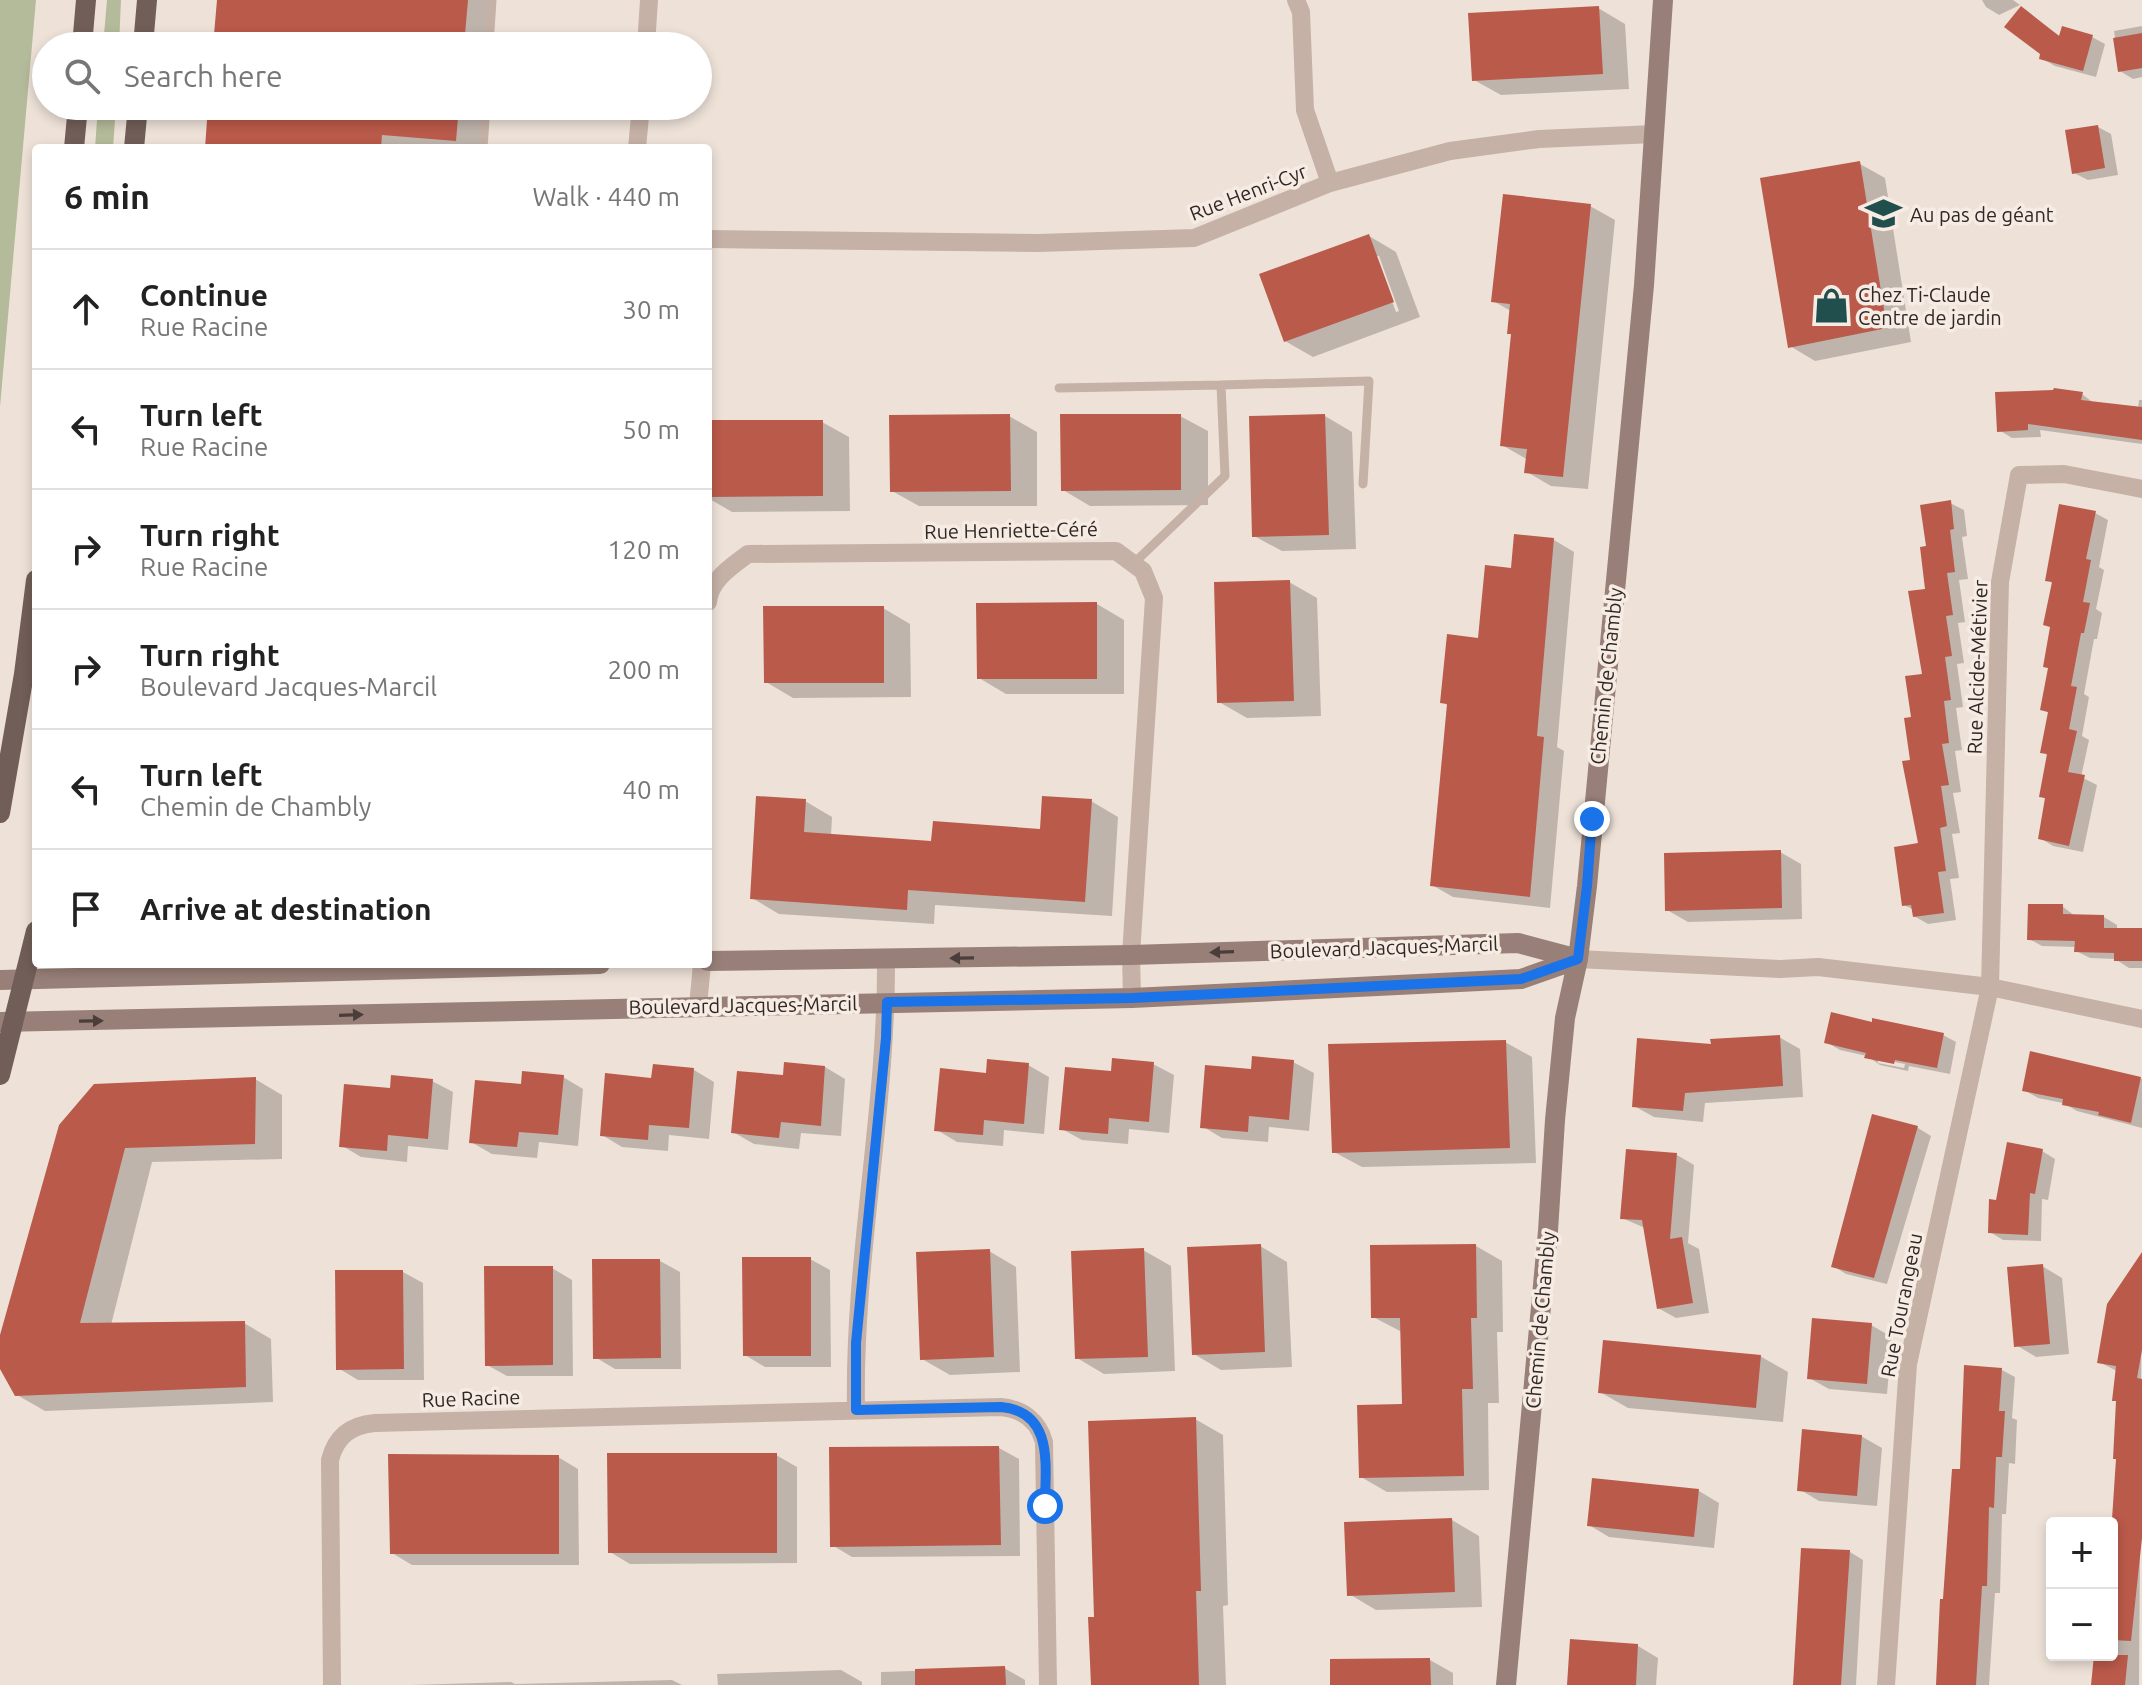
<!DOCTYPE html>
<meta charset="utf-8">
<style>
:root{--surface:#fff;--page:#f6f6f6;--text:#222;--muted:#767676;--line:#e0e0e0}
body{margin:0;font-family:Ubuntu,sans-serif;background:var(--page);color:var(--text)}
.controls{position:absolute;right:24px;bottom:24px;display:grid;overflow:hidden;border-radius:8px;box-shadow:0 4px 12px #0003}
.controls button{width:72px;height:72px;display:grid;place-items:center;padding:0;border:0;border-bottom:2px solid var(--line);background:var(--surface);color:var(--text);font:40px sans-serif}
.stop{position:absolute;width:24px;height:24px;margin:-18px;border:6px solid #1a73e8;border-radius:50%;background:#fff}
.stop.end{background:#1a73e8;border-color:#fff;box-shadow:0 2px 8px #0008}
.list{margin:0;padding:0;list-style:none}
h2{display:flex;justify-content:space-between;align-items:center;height:104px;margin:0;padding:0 32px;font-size:34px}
h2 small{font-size:26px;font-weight:400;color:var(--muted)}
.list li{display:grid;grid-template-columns:52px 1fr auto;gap:24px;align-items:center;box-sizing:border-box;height:120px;padding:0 32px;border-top:2px solid var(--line)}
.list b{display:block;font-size:30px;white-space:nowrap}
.list p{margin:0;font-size:26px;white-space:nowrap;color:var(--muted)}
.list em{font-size:26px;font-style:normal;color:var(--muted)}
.icon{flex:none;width:44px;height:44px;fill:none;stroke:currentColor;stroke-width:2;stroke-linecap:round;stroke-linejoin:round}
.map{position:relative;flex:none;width:2142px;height:1685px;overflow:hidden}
.search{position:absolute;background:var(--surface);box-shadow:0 4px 12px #0003;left:32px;top:32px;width:680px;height:88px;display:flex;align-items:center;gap:20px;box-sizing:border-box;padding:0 28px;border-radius:44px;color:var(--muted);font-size:30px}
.panel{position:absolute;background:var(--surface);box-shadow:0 4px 12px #0003;left:32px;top:144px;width:680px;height:824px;border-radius:8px}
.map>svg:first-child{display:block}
.green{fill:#b4bb9a}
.shadow{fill:#0003;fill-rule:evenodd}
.building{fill:#ba5a4a}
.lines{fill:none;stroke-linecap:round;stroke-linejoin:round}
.lane{stroke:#c5b1a6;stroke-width:9}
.street{stroke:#c5b1a6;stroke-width:18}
.secondary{stroke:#988078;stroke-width:20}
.primary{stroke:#725e58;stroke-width:20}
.oneway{fill:#4b3e3a}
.route{stroke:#1a73e8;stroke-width:10}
.labels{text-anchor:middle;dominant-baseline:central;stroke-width:7;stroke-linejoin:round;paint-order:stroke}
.street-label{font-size:20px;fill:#312826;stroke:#f6ece4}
.poi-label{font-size:20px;fill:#312826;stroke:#f6ece4;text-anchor:start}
</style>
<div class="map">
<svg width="2142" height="1685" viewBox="0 0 2142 1685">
<rect width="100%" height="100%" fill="#eee2d8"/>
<path class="green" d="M0 0H36L0 407Z
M107 0H121L119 46H103Z
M98 106H116L113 148H95Z"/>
<path class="shadow" d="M219 0H496L492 46H215Z
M1982 0H2013L2020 5 1999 15 1986 7Z
M1598 8 1625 24 1629 89 1501 95 1474 80Z
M2021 8 2061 37H2092L2105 44 2096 77 2055 66 2041 58 2043 54Z
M2142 26V77L2133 79 2120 71 2114 31Z
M210 106H487L484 148H207Z
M2098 127 2111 134 2118 175 2088 180 2074 173Z
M1860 164 1885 178 1911 342 1815 361 1790 346Z
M1590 206 1615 220 1588 489 1551 486 1527 472 1528 460 1502 445 1513 335 1511 311 1493 301Z
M1369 236 1396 252 1420 317 1313 357 1285 341ZM1375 256H1379L1399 311 1396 312Z
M2082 394 2095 404 2138 409 2139 400H2142V444L2040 430 2041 437 2012 438 1999 430Z
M1009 416 1037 432V506H919L892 491Z
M1180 416 1208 431V505L1090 506 1063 490Z
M1325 416 1352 432 1356 549 1282 551 1254 536Z
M708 422H822L849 437 850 511 732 512 708 498Z
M1950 503 1964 510 1967 536 1962 537 1968 579 1959 580 1965 622 1958 623 1964 663 1957 664 1963 707 1956 708 1962 750 1955 751 1961 792 1953 793 1960 833 1952 834 1959 878 1950 879 1956 920 1928 924 1914 916V910L1904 905 1920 845 1912 762 1913 719 1925 675 1928 548Z
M2095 513 2108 520 2099 567 2104 570 2096 609 2102 613 2097 639H2094L2084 694 2089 697 2082 736 2089 740 2081 777 2097 785 2083 852 2053 846 2040 838 2047 800 2041 796 2049 756 2042 752 2050 714 2043 709 2050 668 2052 628 2054 584 2047 580Z
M1516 537 1554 540 1574 552 1557 747 1564 751 1550 908 1453 897 1432 885 1449 706 1442 702 1480 640 1513 570Z
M1289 582 1317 598 1321 716 1247 718 1219 702Z
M1097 604 1124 620V694H1006L979 678Z
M883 608 910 624 911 697 793 698 766 682Z
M805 801 832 817 831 836 933 843 1042 831 1091 801 1118 817 1112 916 935 905 934 924 779 914 752 898Z
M1780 852 1801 864 1802 919 1688 922 1667 910Z
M2062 906 2075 916 2104 917 2117 925V931H2142V968H2129L2115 959 2090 958 2076 951V947L2042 946 2029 939Z
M1873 1024 1943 1035 1956 1042 1950 1074 1909 1066 1908 1071 1880 1065 1867 1056 1840 1050 1826 1042ZM1878 1059 1905 1064 1904 1068 1878 1063Z
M1779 1037 1800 1049 1803 1097 1705 1103 1703 1122 1654 1117 1634 1106Z
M1505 1042 1532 1057 1536 1163 1362 1167 1334 1152Z
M2031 1054 2142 1079V1128L2077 1111 2063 1103 2038 1098 2024 1090Z
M1293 1062 1314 1073 1309 1131 1269 1127 1268 1142 1222 1138 1202 1126 1253 1071Z
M1153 1064 1174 1075 1169 1133 1129 1129 1128 1144 1082 1140 1062 1129 1113 1073Z
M1028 1065 1049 1077 1044 1134 1004 1130 1003 1146 957 1142 937 1130 988 1075Z
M825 1067 845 1079 841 1136 801 1133 799 1149 754 1144 733 1132 785 1077Z
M694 1070 714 1082 709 1139 669 1135 668 1151 622 1147 602 1135 653 1080Z
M563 1077 583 1089 578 1146 539 1142 537 1158 492 1154 471 1142 523 1086Z
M255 1079 282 1095V1159L152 1162 111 1325 244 1323 271 1339 273 1402 45 1411 17 1395 0 1365V1343L60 1126Z
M432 1081 453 1092 448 1150 408 1146 407 1162 361 1157 341 1145 392 1090Z
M1874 1116 1918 1128 1931 1136 1887 1284 1846 1274 1833 1266Z
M2042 1151 2055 1159 2048 1200 2042 1199 2041 1241 2003 1240 1990 1232 1997 1202Z
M1677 1155 1694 1165 1688 1243 1699 1249 1709 1313 1676 1318 1658 1308 1645 1228 1622 1218Z
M1260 1246 1287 1262 1292 1367 1221 1370 1194 1354Z
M1476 1246 1502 1261 1503 1332H1497L1499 1403H1488L1489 1490 1387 1492 1361 1477 1404 1406 1402 1332 1373 1317Z
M1143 1250 1171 1266 1175 1371 1104 1374 1077 1358Z
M989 1251 1016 1267 1020 1372 950 1375 922 1359Z
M810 1259 830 1270 831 1367H765L745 1355Z
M660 1261 680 1272 681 1369H615L595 1357Z
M2142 1265 2139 1685H2094L2096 1655H2112V1523H2108V1518H2114L2118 1460 2117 1371 2099 1362Z
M2042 1266 2062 1278 2069 1354 2036 1357 2016 1345Z
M552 1268 572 1280 573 1376H507L487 1365Z
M403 1272 423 1283 424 1380H358L338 1368Z
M1871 1325 1892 1337 1887 1394 1829 1389 1809 1378Z
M1760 1356 1788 1372 1783 1422 1628 1408 1600 1392Z
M2002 1370 2015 1377 2012 1418 2017 1420 2015 1464 2009 1463 2006 1514H2002L2000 1593H1995L1989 1685H1938L1945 1601 1962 1471Z
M1195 1419 1223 1435 1228 1605 1223 1606 1226 1685H1093L1096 1619Z
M1861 1436 1882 1448 1877 1506 1819 1501 1799 1489Z
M999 1448 1019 1459 1020 1556 852 1557 832 1545Z
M776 1455 797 1467V1563L630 1564 610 1552Z
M558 1457 578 1469 579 1565H412L392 1553Z
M1699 1491 1719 1503 1714 1548 1609 1537 1589 1525Z
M1452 1520 1479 1536 1482 1607 1376 1610 1349 1594Z
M1850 1552 1863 1560 1856 1685H1796Z
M1638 1646 1658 1658 1656 1685H1569Z
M1430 1660 1453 1673V1685H1332Z
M1004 1668 1025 1680V1685H881V1672Z
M841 1670 862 1682V1685H718L717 1674Z
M672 1680 682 1685H411L511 1682 515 1684Z"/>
<path class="building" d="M217 0H468L464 46H213Z
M1599 6 1603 74 1472 81 1468 13Z
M2021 6 2059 36 2062 26 2093 35 2083 71 2039 59 2040 54 2004 27Z
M2142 33V68L2118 72 2113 38Z
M208 106H459L456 141 382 135 381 148H205Z
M2098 125 2105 168 2072 174 2065 130Z
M1860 161 1887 328 1788 348 1760 178Z
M1503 194 1591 204 1563 477 1524 473 1527 449 1500 446 1511 334H1507L1510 304 1491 302Z
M1369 234 1394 302 1284 342 1259 274Z
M2054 388 2083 392 2081 400 2142 407V440L2028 424V430L1997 432 1995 392 2053 390Z
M1010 414 1011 491 890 492 889 415Z
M1060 414H1181V490L1061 491Z
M1325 414 1329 535 1252 537 1249 416Z
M708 420H823V496L708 497Z
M1951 500 1954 529 1950 530 1955 572 1947 573 1953 615 1946 616 1952 656 1945 657 1951 700 1944 701 1949 743 1942 744 1949 785 1941 786 1947 826 1940 828 1946 871 1938 872 1944 913 1913 917 1911 905 1902 906 1894 847 1918 843 1902 761 1910 760 1904 718 1911 717 1905 676 1922 674 1908 591 1925 589 1920 547 1926 546 1920 505Z
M2059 504 2096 511 2086 559 2091 560 2083 602 2090 603 2084 633H2081L2071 686 2077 687 2069 729 2077 731 2068 772 2085 775 2069 846 2038 839 2045 798 2039 797 2047 754 2040 753 2048 712 2040 710 2048 668 2043 667 2050 627 2043 625 2052 582 2045 581Z
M1514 534 1554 538 1537 736 1544 737 1530 897 1430 886 1447 704 1440 703 1447 634 1478 638 1485 565 1511 568Z
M1290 580 1294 701 1217 703 1214 582Z
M1097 602V679H977L976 603Z
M763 606H884V683H764Z
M756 796 806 799 804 832 931 841 933 821 1040 829 1042 796 1092 799 1085 902 908 890 907 910 750 899Z
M1781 850 1782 908 1665 911 1664 853Z
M2028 904H2063V914L2104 915V928H2142V961H2114V953L2074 952 2075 941 2027 940Z
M1831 1012 1872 1022V1018L1944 1033 1937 1068 1895 1060 1894 1064 1864 1058 1866 1053 1824 1043Z
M1780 1035 1783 1086 1685 1093 1683 1111 1632 1107 1637 1038 1711 1044 1710 1039Z
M1506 1040 1510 1148 1332 1153 1328 1044Z
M2030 1051 2141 1077 2131 1123 2098 1115 2099 1112 2062 1105 2063 1099 2022 1091Z
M1252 1056 1294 1060 1289 1120 1249 1116 1248 1132 1200 1128 1205 1065 1251 1069Z
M1112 1058 1154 1062 1149 1122 1109 1118 1108 1134 1059 1130 1065 1067 1111 1071Z
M987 1059 1029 1063 1024 1124 984 1120 983 1135 934 1131 940 1068 986 1073Z
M784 1062 825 1066 821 1126 781 1122 779 1138 731 1133 737 1071 783 1075Z
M653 1064 694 1068 689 1128 649 1125 648 1140 600 1136 605 1073 651 1078Z
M522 1071 564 1075 558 1135 519 1132 517 1147 469 1143 475 1080 521 1084Z
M391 1075 433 1079 428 1139 388 1135 387 1151 339 1147 344 1084 390 1088Z
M256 1077 255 1144 125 1148 80 1323 245 1321 246 1387 15 1396 0 1369V1335L59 1125 94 1084Z
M1872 1114 1918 1126 1874 1278 1831 1267Z
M2007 1142 2043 1149 2035 1194 2030 1193 2028 1235 1988 1233 1989 1199 1996 1200Z
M1626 1149 1677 1153 1670 1239 1682 1237 1693 1303 1657 1309 1642 1220 1620 1219Z
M1261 1244 1265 1352 1192 1355 1187 1247Z
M1476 1244 1477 1318H1471L1473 1389H1462L1464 1476 1359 1478 1357 1405 1402 1404 1400 1318H1371L1370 1245Z
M1144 1248 1148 1357 1075 1359 1071 1251Z
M990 1249 994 1357 920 1360 916 1252Z
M2142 1252V1350L2137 1378 2142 1379V1538L2131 1641 2112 1640V1519L2116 1459H2113L2116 1401H2112L2116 1366 2097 1363 2107 1304Z
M742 1257H811V1356H743Z
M592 1259H660L661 1358 593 1359Z
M2043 1264 2050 1344 2014 1347 2007 1267Z
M484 1266H553V1365L485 1366Z
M335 1270H403L404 1369 336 1370Z
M1812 1318 1872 1323 1867 1384 1807 1379Z
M1603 1340 1761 1355 1756 1408 1598 1393Z
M1964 1365 2002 1368 1999 1411H2005L2002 1457H1996L1994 1508 1989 1507 1987 1586H1982L1976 1685H1936L1940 1599H1943L1952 1469H1960Z
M1196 1417 1201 1591H1196L1199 1685H1091L1088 1617H1094L1088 1421Z
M1802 1429 1862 1435 1857 1496 1797 1491Z
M999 1446 1001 1545 830 1547 829 1447Z
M607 1453H777V1553H608Z
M388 1454 559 1455V1554H390Z
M1592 1478 1699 1489 1694 1537 1587 1526Z
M1452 1518 1455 1592 1347 1596 1344 1522Z
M1801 1548 1850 1550 1841 1685H1793Z
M1570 1639 1638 1644 1636 1685H1567Z
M2094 1655H2128L2125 1685H2091Z
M1430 1658 1431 1685H1330V1659Z
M1005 1666 1006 1685H915V1669Z"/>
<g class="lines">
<path class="lane" d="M489 46 492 0
M483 148 486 106
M1221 385 1369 381 1363 484
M1059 388 1221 385 1225 476 1133 564"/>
<path class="street" d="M1296 0 1301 12 1305 110 1330 183
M646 46 649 0
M637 148 641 106
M708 239 1038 243 1194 238 1330 183 1450 151 1539 139 1654 134
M708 602C710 580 732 566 748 554L1116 551 1143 571 1154 598 1131 955 1132 998
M1578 959 1780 969 1818 967 1990 987 2142 1019
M698 1006 702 964
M856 1410C853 1259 887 1110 886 959
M332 1685 330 1460C336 1436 351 1425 375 1423L1001 1407C1022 1409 1038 1420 1044 1442L1048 1685
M1886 1685 1908 1364 1990 987 2000 582 2019 475 2064 474 2142 489"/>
<path class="secondary" d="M708 961 1131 955 1518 943 1578 959
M0 980 600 964
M0 1022 1132 998 1521 979 1578 959
M1506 1685 1548 1231 1555 1120 1565 1018 1578 959 1587 886 1644 285 1663 0"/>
<path class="primary" d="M82 46 86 0
M143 46 147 0
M74 148 78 106
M134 148 138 106
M0 813 24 674 36 580
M0 1075 36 931"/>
</g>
<defs><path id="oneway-solid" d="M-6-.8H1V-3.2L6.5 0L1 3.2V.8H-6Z" transform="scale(2)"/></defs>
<g class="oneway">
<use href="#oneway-solid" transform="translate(1222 952) rotate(178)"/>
<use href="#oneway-solid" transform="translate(962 958) rotate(179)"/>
<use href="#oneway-solid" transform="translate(351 1015) rotate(-2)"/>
<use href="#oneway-solid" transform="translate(91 1021) rotate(-1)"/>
</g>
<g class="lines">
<path class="route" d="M1045 1506C1045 1467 1055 1412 1001 1407L856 1410V1343L886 1038 887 1002 1132 998 1521 979 1578 959 1587 886 1592 819"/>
</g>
<defs>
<symbol id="school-bare" viewBox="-9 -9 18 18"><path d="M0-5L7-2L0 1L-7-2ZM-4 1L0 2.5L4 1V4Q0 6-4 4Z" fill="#204f4d" stroke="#f6ece4" stroke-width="2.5" paint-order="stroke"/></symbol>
<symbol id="shop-bare" viewBox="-9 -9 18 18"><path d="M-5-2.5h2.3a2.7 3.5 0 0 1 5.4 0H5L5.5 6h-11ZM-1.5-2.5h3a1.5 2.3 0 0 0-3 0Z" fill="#204f4d" stroke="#f6ece4" stroke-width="2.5" paint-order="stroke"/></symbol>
</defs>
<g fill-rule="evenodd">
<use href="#school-bare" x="1858" y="188" width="51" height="51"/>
<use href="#shop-bare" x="1806" y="280" width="51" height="51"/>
</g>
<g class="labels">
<g class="street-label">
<text transform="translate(1248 192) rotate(-21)">Rue Henri-Cyr</text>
<text transform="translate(1011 530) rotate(-1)">Rue Henriette-Céré</text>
<text transform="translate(1977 667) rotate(-88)">Rue Alcide-Métivier</text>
<text transform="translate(1606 676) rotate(-84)">Chemin de Chambly</text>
<text transform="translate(1384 947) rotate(-2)">Boulevard Jacques-Marcil</text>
<text transform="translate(743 1005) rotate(-1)">Boulevard Jacques-Marcil</text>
<text transform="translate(1901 1305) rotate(-79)">Rue Tourangeau</text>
<text transform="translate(1540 1320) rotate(-85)">Chemin de Chambly</text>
<text transform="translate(471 1398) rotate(-2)">Rue Racine</text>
</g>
<g class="poi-label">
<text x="1910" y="214">Au pas de géant</text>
<text x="1858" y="294">Chez Ti-Claude<tspan x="1858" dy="23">Centre de jardin</tspan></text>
</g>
</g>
</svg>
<div class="controls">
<button>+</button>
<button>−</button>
</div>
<div class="stop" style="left:1045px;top:1506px"></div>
<div class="stop end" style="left:1592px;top:819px"></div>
<div class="search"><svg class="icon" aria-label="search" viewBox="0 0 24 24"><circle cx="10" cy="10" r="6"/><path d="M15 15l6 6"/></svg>Search here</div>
<section class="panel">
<h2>6 min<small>Walk · 440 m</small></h2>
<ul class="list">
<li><svg class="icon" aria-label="ahead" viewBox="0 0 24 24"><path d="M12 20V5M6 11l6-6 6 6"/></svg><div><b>Continue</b><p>Rue Racine</p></div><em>30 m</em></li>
<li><svg class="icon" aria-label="left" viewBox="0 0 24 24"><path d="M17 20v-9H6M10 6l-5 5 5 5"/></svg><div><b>Turn left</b><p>Rue Racine</p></div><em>50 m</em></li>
<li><svg class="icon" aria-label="right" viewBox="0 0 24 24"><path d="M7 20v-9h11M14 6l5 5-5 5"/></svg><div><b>Turn right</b><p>Rue Racine</p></div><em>120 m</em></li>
<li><svg class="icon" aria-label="right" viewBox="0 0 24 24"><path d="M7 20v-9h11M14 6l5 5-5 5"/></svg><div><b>Turn right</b><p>Boulevard Jacques-Marcil</p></div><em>200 m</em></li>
<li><svg class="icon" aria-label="left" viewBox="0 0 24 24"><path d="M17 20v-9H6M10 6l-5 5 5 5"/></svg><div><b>Turn left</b><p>Chemin de Chambly</p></div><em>40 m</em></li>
<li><svg class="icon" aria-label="arrive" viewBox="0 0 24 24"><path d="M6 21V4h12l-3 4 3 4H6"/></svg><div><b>Arrive at destination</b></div></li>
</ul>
</section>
</div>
